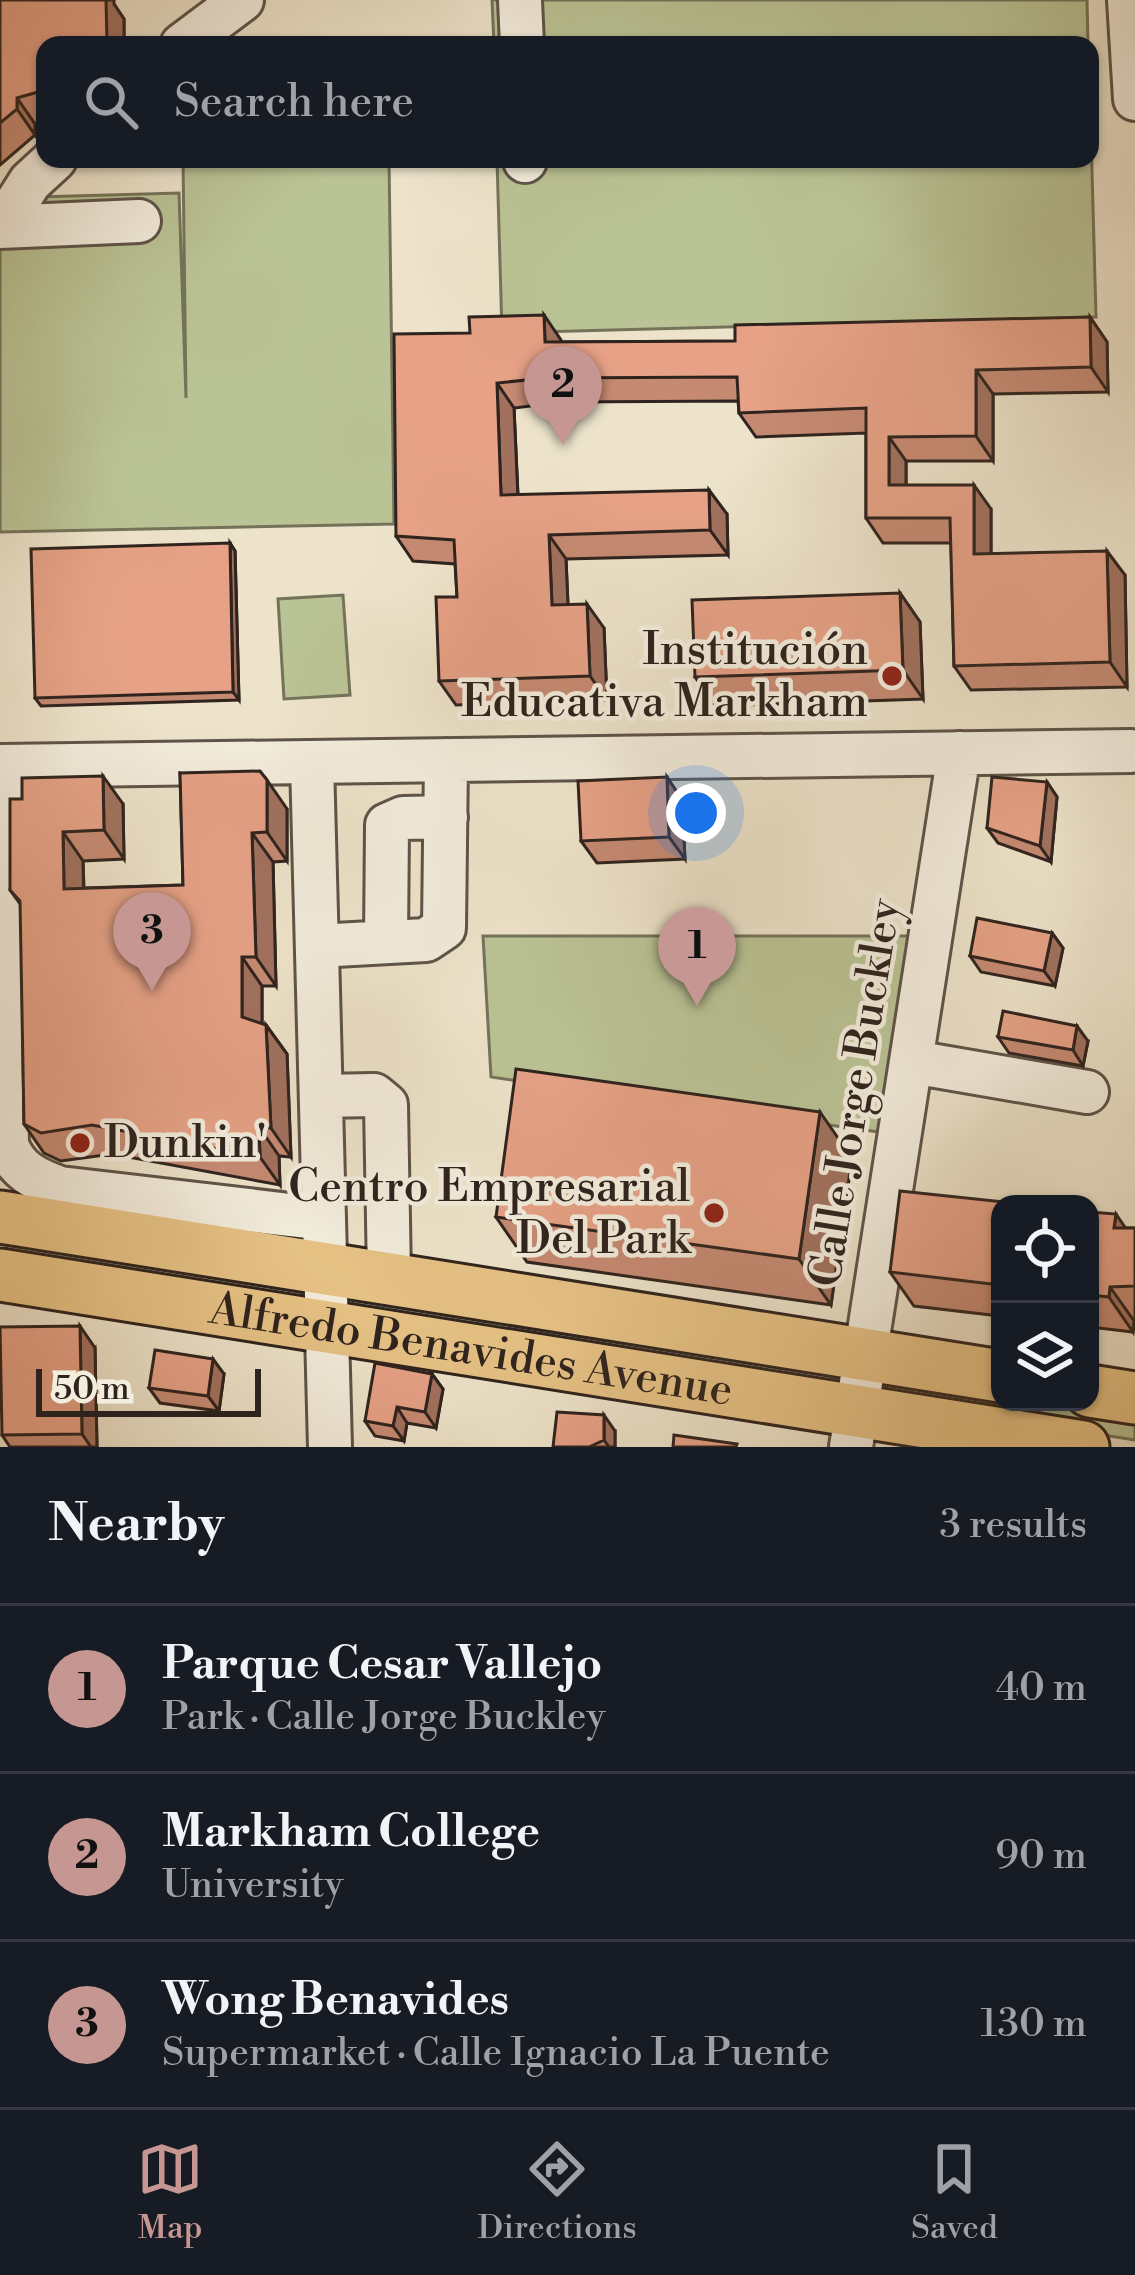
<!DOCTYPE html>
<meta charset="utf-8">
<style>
:root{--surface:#171b24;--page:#242831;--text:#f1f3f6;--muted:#9ea1a6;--line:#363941;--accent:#c59692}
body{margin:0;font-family:"Libre Bodoni",serif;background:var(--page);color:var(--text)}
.controls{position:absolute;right:36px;bottom:36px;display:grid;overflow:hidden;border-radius:24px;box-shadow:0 3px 9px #0004}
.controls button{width:108px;height:108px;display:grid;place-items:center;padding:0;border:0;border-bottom:3px solid var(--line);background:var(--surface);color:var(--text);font:60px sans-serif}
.scale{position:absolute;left:36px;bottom:30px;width:225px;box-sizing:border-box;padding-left:12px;border:6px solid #2f231e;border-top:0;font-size:33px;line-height:42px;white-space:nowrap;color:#2f231e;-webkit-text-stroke:9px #f3eddd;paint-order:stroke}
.you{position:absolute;left:696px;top:813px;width:42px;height:42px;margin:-30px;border:9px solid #fff;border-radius:50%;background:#1a73e8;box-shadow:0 0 0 18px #1a73e833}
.badge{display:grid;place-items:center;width:78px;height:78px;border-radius:50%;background:var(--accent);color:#111;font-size:39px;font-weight:700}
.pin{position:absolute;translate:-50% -99px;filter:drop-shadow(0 3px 6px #0008)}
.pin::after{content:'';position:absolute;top:63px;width:42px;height:36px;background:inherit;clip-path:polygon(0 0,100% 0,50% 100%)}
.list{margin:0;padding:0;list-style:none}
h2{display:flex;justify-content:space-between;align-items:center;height:156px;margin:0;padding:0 48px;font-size:51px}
h2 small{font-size:39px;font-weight:400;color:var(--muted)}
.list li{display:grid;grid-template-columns:78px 1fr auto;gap:36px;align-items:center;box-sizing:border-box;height:168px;padding:0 48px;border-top:3px solid var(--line)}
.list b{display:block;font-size:45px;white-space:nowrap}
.list p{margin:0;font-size:39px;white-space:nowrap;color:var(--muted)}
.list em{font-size:39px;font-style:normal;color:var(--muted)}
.icon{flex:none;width:66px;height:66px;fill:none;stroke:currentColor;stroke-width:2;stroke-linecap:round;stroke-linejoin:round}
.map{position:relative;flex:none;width:1135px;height:1447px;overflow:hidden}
.search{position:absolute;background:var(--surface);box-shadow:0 3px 9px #0004;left:36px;right:36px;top:36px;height:132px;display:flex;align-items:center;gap:30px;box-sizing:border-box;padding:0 42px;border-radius:24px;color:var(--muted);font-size:45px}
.sheet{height:660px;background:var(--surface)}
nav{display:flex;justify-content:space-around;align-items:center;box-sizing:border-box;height:168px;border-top:3px solid var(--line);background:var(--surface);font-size:33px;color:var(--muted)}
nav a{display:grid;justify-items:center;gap:6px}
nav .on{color:var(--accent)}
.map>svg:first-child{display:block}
.green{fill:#bac395;stroke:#74735a;stroke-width:3}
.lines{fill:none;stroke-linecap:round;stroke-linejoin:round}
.minor-casing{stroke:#5e5349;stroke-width:48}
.major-casing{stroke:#2f231e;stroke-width:57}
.minor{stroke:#f3eddd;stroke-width:42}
.major{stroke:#e6c285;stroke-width:51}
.wall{fill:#c68a73;stroke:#2f231e;stroke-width:3}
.shaded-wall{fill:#a1715e;stroke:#2f231e;stroke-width:3}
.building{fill:#e6a186;stroke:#2f231e;stroke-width:3}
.poi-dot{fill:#8f2418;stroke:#f3eddd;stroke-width:4.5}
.labels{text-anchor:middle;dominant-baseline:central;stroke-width:9;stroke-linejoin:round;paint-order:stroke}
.poi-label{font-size:45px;fill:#2f231e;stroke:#f3eddd;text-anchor:end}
.street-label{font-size:45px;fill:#2f231e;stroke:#f3eddd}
</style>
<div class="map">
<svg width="1135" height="1447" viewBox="0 0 1135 1447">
<rect width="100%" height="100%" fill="#ede3ca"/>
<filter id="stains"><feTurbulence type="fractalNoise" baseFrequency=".00167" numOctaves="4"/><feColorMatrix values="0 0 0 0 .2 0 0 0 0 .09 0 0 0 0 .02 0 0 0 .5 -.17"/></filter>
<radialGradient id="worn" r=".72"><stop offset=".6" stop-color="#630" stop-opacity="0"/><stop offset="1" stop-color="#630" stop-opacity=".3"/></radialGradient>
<path class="green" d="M492 0H1087L1088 45H494Z
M1090 98 1096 317 502 333 497 159H1090Z
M183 159H389L394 524 0 532V198L179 193 186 398Z
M343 595 350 695 284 699 278 599Z
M483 936H918L886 1133 491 1077Z
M7 1243 303 1290 298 1304 6 1252Z
M352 1296 836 1372 833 1384 356 1315Z
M886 1379 1000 1385V1402L1135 1408V1440L905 1404 887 1393Z"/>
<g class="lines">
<defs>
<path id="minor" d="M520 0 522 45
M1129 0 1135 99
M182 45 242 0
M525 159V161
M2 226 30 182 55 159
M0 227 139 221
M312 762 330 1447
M0 766 1131 751
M2 766 7 1145C17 1171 35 1179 60 1188L324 1219
M386 942 387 825 403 818 446 817
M317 946 426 940 444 928 446 760
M913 1062 1087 1092
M321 1096 374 1095 386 1105 389 1276
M851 1447 959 753"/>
<g id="major">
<path d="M0 1217 1000 1376"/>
<path id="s1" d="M0 1275 1083 1447"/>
<path d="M1090 1391 1135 1398"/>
</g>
</defs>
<use href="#minor" class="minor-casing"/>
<use href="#major" class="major-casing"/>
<use href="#minor" class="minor"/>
<use href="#major" class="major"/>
</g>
<path class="wall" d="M0 0 114 4 124 19V45H45V121L35 124V135L0 165Z
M544 315 561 342 735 341 1090 317 1107 342 1108 392 993 394V461H906V485L991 509V554L1125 575 1127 687 971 690 954 666 951 543H883L866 518V433L756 437 739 413 738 401 563 402 514 408 518 495 727 514 728 555 566 559 568 605 604 628 607 700 456 705 439 681 457 597 455 564 413 561 396 536 470 333Z
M230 543 235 551 239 700 41 706 35 698Z
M900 593 920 622 923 699 715 706 695 677Z
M180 773 287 809V861L273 862 276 986H262V1023L266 1025 287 1054 291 1157 279 1156 280 1185 112 1154 61 1161 44 1153 24 1124 21 905 10 890 22 799 123 804 124 859 83 861 84 888 183 885Z
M667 777 682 800 685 859 597 863 581 841Z
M1047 782 1057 797 1051 862 998 843 987 828Z
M1052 933 1063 948 1055 986 981 972 970 956Z
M998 1037 1088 1041 1083 1066 1009 1053Z
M852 1158 831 1305 527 1262 496 1217Z
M1000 1204V1316L914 1306 890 1272Z
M1090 1212 1125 1228H1135V1321L1133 1332 1090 1327Z
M95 1348 97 1447H10L2 1435Z
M224 1374 219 1411 160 1403 149 1388Z
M432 1374 443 1389 436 1428 407 1423 404 1441 375 1436 365 1421Z
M615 1431V1447H553Z"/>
<path class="shaded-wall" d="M101 0H114V4L124 19V45H109L107 42Z
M17 98 35 124V135L17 109Z
M544 315 561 340 562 367 545 342Z
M1090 317 1107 342 1108 392 1091 367Z
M976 370 993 394V461L976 436Z
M497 383 514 408 519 520 501 495Z
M889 437 906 461V509L889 485Z
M974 485 991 509V578L974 554Z
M709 490 727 514 728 555 710 530Z
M549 535 566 559 569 629 552 605Z
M230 543 235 551 239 700 233 692Z
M1107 551 1125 575 1127 687 1110 662Z
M900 593 920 622 923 699 903 670Z
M587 604 604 628 607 700 590 676Z
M103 776 123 804 124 859 104 830Z
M667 777 682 800 685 859 669 837Z
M267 780 287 809V861L267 832Z
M1047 782 1057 797 1051 862 1040 846Z
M63 832 83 861 84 918 64 889Z
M252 833 273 862 276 986 256 957Z
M1052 933 1063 948 1055 986 1044 971Z
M242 957 262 986V1045L242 1017Z
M266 1025 287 1054 291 1157 271 1128Z
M1077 1026 1088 1041 1083 1066 1073 1050Z
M820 1112 852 1158 831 1305 799 1259Z
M259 1127 279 1156 280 1185 260 1157Z
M1116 1214 1135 1242 1114 1228Z
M1110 1287 1134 1321 1133 1332 1109 1297Z
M80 1326 95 1348 97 1447H91L82 1434Z
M213 1359 224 1374 219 1411 208 1396Z
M432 1374 443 1389 436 1428 425 1412Z
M397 1407 407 1423 404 1441 393 1426Z
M604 1415 615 1431V1447H609L604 1440Z"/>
<path class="building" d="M0 0H106L107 42 102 45H45V90L17 98V109L0 123Z
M544 315 545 342 735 341V325L1090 317 1091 367 976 370V436L889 437V485H974V554L1107 551 1110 662 954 666 950 518H866V408L739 413 737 377 546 378 497 383 501 495 709 490 710 530 549 535 552 605 587 604 590 676 439 681 436 597H457L454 540 396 536 394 334 470 333 469 317Z
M230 543 233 692 35 698 31 549Z
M900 593 903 670 695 677 692 600Z
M260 771 267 780V832L252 833 256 957H242V1017L266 1025 271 1128 259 1127 260 1157 92 1125 41 1133 24 1124 20 901 10 890V799H22V778L103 776 104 830 63 832 64 889 183 885 180 773Z
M667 777 669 837 581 841 578 781Z
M992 777 1047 782 1040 846 987 828Z
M977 918 1052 933 1044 971 970 956Z
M1003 1011 1077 1026 1073 1050 998 1037Z
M516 1069 820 1112 799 1259 496 1217Z
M900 1191 1022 1204H1000V1285L890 1272Z
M1090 1212 1116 1214 1114 1228H1135V1286L1110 1287 1109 1297 1090 1295Z
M80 1326 82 1434 2 1435 0 1327Z
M155 1350 213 1359 208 1396 149 1388Z
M375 1363 432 1374 425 1412 397 1407 393 1426 365 1421Z
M557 1412 604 1415V1440L589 1447H553Z
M674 1435 737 1444 736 1447H673Z"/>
<g class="poi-dot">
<circle cx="892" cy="676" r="12"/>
<circle cx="80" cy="1143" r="12"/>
<circle cx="714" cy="1213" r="12"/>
</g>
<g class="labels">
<g class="poi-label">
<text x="868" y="650">Institución<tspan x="868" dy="52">Educativa Markham</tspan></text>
<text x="104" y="1143" text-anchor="start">Dunkin'</text>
<text x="690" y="1187">Centro Empresarial<tspan x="690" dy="52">Del Park</tspan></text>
</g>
<g class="street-label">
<text transform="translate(856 1093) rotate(-81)">Calle Jorge Buckley</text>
<text stroke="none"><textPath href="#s1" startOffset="477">Alfredo Benavides Avenue</textPath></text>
</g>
</g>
<rect width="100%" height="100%" filter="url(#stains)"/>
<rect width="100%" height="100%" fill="url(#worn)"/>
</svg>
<div class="controls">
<button><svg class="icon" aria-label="locate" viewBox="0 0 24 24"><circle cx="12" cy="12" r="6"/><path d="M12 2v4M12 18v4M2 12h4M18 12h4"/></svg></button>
<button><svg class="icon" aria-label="layers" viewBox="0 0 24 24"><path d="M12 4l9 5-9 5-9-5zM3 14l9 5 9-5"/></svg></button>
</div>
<div class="scale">50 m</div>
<div class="you"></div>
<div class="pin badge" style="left:697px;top:1006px">1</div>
<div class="pin badge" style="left:563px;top:445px">2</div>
<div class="pin badge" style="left:152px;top:991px">3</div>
<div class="search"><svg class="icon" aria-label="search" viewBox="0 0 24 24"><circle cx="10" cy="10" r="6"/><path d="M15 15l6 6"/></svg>Search here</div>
</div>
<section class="sheet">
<h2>Nearby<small>3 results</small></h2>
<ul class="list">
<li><span class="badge">1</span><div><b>Parque Cesar Vallejo</b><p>Park · Calle Jorge Buckley</p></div><em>40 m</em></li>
<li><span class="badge">2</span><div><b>Markham College</b><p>University</p></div><em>90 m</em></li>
<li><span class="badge">3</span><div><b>Wong Benavides</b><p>Supermarket · Calle Ignacio La Puente</p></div><em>130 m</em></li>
</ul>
</section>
<nav>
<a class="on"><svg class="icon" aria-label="map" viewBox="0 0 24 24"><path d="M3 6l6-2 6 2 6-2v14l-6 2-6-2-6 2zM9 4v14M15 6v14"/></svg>Map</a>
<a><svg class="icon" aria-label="directions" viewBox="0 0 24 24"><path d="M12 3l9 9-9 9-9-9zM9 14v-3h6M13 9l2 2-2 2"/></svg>Directions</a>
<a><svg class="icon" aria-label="saved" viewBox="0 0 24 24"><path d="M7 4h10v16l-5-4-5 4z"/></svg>Saved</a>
</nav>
